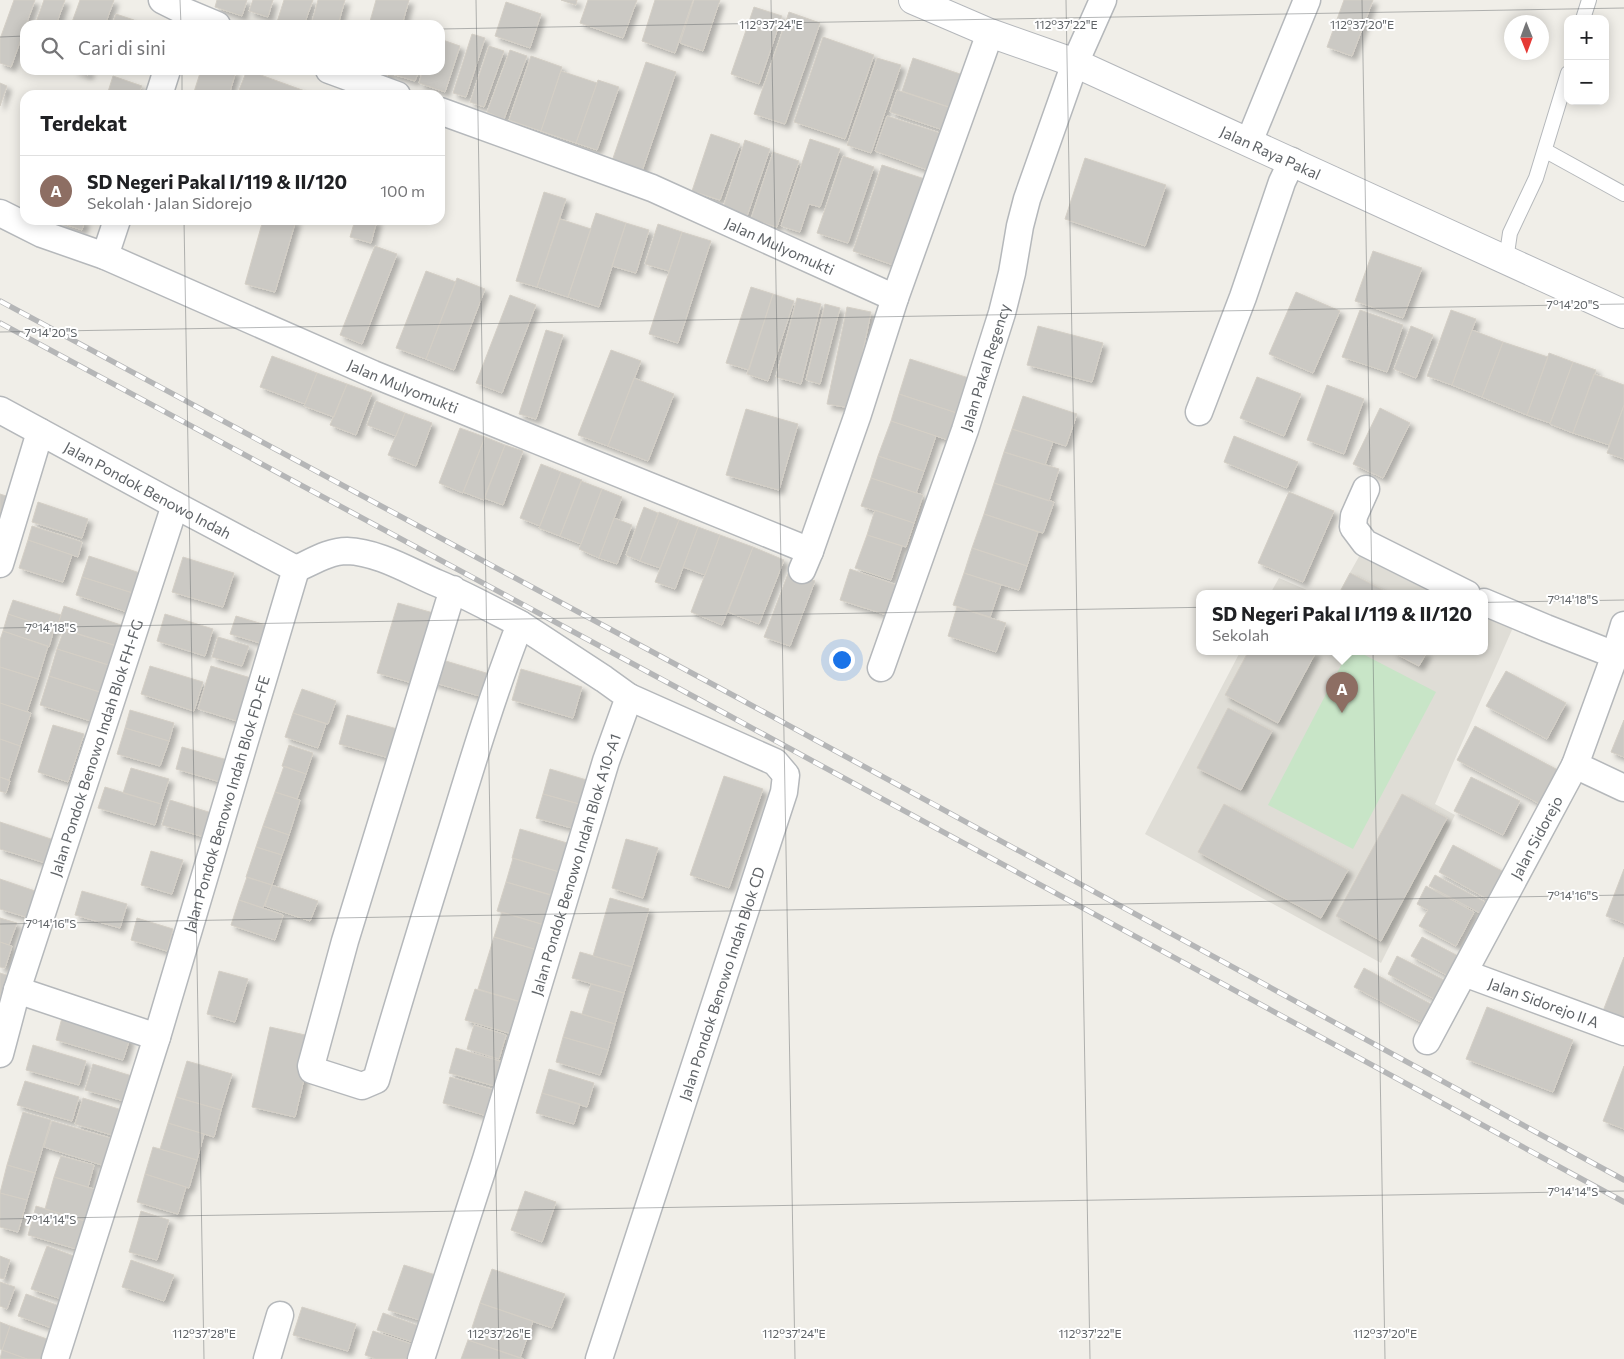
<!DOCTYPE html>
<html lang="id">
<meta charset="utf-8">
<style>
:root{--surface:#fff;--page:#f6f6f6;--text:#202124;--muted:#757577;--line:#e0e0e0;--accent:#0b8043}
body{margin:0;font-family:Commissioner,sans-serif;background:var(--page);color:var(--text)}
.controls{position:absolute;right:15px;top:15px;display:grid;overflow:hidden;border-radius:10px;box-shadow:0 2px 12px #0003}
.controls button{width:45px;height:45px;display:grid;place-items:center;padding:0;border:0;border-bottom:1px solid var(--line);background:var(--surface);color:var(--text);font:25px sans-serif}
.compass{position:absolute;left:1504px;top:15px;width:45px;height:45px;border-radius:50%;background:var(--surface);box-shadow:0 2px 12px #0003;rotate:179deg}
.you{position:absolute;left:841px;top:659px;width:18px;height:18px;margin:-12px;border:4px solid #fff;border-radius:50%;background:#1a73e8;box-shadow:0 0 0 8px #1a73e833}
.badge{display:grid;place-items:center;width:32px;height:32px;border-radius:50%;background:var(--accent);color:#fff;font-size:16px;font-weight:700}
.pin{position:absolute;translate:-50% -41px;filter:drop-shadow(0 1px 2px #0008)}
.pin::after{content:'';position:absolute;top:26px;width:18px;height:15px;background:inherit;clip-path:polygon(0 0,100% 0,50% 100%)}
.popup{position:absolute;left:1196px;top:590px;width:292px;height:65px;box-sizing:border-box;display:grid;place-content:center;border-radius:10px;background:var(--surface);filter:drop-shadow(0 1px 4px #0005);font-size:16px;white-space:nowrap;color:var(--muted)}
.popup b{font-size:19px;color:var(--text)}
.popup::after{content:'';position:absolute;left:50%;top:100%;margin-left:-10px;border:10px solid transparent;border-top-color:var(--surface)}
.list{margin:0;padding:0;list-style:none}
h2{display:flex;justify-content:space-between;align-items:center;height:65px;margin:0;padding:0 20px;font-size:21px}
h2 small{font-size:16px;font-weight:400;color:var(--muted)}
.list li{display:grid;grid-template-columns:32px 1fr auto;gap:15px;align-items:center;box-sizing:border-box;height:70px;padding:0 20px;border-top:1px solid var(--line)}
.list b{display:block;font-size:19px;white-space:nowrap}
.list p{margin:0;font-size:16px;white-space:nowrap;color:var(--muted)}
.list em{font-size:16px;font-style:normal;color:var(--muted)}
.icon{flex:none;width:28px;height:28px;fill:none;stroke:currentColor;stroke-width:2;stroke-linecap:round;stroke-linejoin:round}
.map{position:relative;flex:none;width:1624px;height:1359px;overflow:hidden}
.search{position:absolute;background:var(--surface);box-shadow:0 2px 12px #0003;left:20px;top:20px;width:425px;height:55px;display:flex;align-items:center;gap:12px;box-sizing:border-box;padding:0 18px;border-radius:15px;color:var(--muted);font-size:19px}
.panel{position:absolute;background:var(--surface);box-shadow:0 2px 12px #0003;left:20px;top:90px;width:425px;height:135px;border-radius:15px}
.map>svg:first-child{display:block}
.education{fill:#dfddd6}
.green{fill:#c8e5c7}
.building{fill:#cbc9c4;stroke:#d4cfc6;filter:url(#shadow)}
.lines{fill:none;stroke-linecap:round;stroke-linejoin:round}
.service-casing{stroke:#b5b8bb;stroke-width:16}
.minor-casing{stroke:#b5b8bb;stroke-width:29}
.secondary-casing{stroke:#b4b7bb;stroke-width:30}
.service{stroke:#fff;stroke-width:14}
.minor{stroke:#fff;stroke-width:26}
.secondary{stroke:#fff;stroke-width:28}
.rail-casing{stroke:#b5b6b7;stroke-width:5.5}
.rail{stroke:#fff;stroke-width:4;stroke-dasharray:11;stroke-linecap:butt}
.ticks{fill:none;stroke:#5f6367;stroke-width:1;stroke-opacity:0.45}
.labels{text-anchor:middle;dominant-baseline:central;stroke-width:4;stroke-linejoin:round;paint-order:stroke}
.street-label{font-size:15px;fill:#5f6367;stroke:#fff}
.ticks-label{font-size:12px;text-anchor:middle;fill:#5f6367;stroke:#fff;stroke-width:4;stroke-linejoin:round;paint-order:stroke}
</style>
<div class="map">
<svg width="1624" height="1359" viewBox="0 0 1624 1359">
<defs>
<filter id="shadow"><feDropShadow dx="4.5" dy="4.5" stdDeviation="2.5" flood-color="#0004"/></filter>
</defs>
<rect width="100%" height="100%" fill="#f0eee8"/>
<path class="education" d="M1361 553 1452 594H1338Z
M1279 578 1316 594H1270Z
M1485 609 1515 623 1435 804 1455 815 1381 963 1145 834 1240 652H1484Z"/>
<path class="green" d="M1348 652H1359L1436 692 1353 849 1268 805Z"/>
<path class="building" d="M14 0H35L11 67 0 63V39Z
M44 0H65L56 25H35Z
M80 0H114L105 25H71Z
M217 0H247L242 16 215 7Z
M253 0H273L268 17 249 11Z
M284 0H313L304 25H276Z
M318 0H345L338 25H311Z
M376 0H409L402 25H369Z
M561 0H577L576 5Z
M588 0H637L623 38 580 23Z
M655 0H693L675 53 642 41Z
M694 0H720L703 51 680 43Z
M1344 0H1373L1352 56 1327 47Z
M506 2 541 14 530 48 495 36Z
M754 7 782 16 759 84 731 74Z
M789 12 820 23 785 124 754 114Z
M116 14 134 20 132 25H112Z
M472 34 485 38 466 97 453 93Z
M823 37 874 55 845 139 794 122Z
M440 39 460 46 445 92 419 83 423 70H440Z
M489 46 504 51 484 107 470 102Z
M510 50 527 56 504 119 487 112Z
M531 56 562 67 541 131 509 120Z
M877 58 901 65 871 153 847 145Z
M913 58 963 75 952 108 902 91Z
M646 62 676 72 641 174 611 164Z
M73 70H90L88 75Z
M201 70 236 71 229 95H193Z
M247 70 316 95H237Z
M356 70H389L386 80Z
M390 70H419L415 81 389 73Z
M561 71 597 83 576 143 541 131Z
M113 76 142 86 138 95H107Z
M598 80 619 87 597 150 576 143Z
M0 83 7 86 0 106Z
M897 90 954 109 946 131 890 112Z
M887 116 940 133 928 170 875 151Z
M711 134 740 144 720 200 692 191Z
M810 139 840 149 820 207 809 204 800 232 781 226Z
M745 140 770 149 746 219 722 211Z
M773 152 799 161 777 227 751 219Z
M843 156 874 167 848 243 817 233Z
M1085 158 1166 185 1145 246 1065 219Z
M882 165 928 180 899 267 853 251Z
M544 192 566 199 537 287 516 281Z
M596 213 626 223 599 307 568 297Z
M560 219 591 229 568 297 537 287Z
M54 220H85L82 230Z
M263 220H296L275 292 245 284Z
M355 220H377L371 243 350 237Z
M626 223 649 230 636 273 612 266Z
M658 224 682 232 669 271 645 264Z
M682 232 711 241 678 343 649 334Z
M375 246 397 254 362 344 340 335Z
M1373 251 1422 268 1403 318 1355 301Z
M426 271 456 282 426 359 396 348Z
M457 278 485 289 454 370 426 359Z
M751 287 773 294 749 370 726 363Z
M1296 292 1340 311 1313 373 1269 354Z
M773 294 794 301 768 381 747 374Z
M510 295 536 305 502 393 476 383Z
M797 298 821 304 801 384 776 377Z
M825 304 840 308 820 384 806 380Z
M847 307 871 312 851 408 827 404Z
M1360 310 1403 325 1387 372 1342 357Z
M1451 310 1476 319 1452 385 1427 376Z
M1038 326 1103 343 1092 382 1027 365Z
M1411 326 1433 335 1416 378 1394 369Z
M546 330 563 335 536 419 519 414Z
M1472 330 1503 342 1482 397 1452 385Z
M1503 342 1548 357 1527 415 1482 397Z
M611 350 641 361 608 446 578 435Z
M1549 353 1573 362 1550 423 1527 415Z
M272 356 317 373 305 404 260 387Z
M910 359 978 381 966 416 899 394Z
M1573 362 1596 370 1573 433 1550 424Z
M317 373 347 384 334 417 304 406Z
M1594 374 1624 385V405L1609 445 1573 433Z
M1257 377 1301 394 1284 436 1240 418Z
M634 378 674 394 648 461 608 446Z
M347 384 372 393 356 435 330 425Z
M1327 385 1364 399 1344 454 1307 440Z
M899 394 966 416 957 443 891 421Z
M1023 396 1077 414 1066 446 1012 429Z
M376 401 405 413 396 436 367 425Z
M1624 405V459L1607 453Z
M1380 408 1410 423 1383 478 1353 464Z
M746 409 798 424 779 490 726 475Z
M405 413 432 423 416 466 388 455Z
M891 421 936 436 924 471 878 456Z
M460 428 485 437 463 493 439 483Z
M1012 429 1053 442 1045 465 1004 452Z
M1234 436 1298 462 1287 488 1224 462Z
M485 437 505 445 484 500 463 492Z
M505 445 523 451 503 505 484 498Z
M1004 452 1059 469 1049 501 994 483Z
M878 456 924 471 916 493 871 478Z
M541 464 561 472 540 526 520 518Z
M561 472 582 480 560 536 539 528Z
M871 478 923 495 914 523 861 506Z
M581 481 602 489 581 544 560 536Z
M994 483 1054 502 1043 533 984 514Z
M602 489 622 497 599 558 579 549Z
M1289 492 1334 511 1303 582 1258 563Z
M0 494 12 498 0 535Z
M38 502 88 519 82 538 32 522Z
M644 507 658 513 640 561 626 555Z
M875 510 914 523 906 547 867 535Z
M659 512 679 520 660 568 640 561Z
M984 514 1038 532 1027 566 972 548Z
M614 518 632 525 617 564 599 558Z
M679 520 698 527 675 589 655 582Z
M32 526 82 542 78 557 28 540Z
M698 527 720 535 705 575 683 567Z
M720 535 753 547 722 625 691 612Z
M867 535 902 546 891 580 855 568Z
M28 540 72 555 63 582 19 568Z
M753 547 784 560 759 624 728 612Z
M972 548 1027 566 1019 590 964 573Z
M89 556 143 574 136 594 82 577Z
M183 557 234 573 223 607 172 592Z
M850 569 900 586 890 616 840 600Z
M789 571 815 581 790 646 764 637Z
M964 573 1001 585 990 617 953 605Z
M1350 573 1391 594H1339Z
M82 577 136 594 130 613 76 595Z
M13 600 61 615 56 630 8 614Z
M398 603 437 614 416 684 377 673Z
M64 606 127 627 120 647 57 627Z
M957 607 1006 623 996 652 948 636Z
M8 614 54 629 49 647 3 631Z
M165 614 213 629 205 656 157 641Z
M236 616 276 628 270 646 230 634Z
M64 630 120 647 115 667 57 649Z
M3 631 48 646 38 679 0 667V640Z
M218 637 249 646 242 666 212 657Z
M57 649 115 667 106 694 49 676Z
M1248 652H1316L1278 723 1225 695Z
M1392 652H1427L1419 666Z
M439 659 493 675 486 698 432 682Z
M150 666 203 682 194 711 141 694Z
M211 666 251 678 237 721 198 709Z
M0 667 38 679 27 712 0 703Z
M521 669 582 687 573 718 512 700Z
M1506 671 1566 703 1547 739 1486 706Z
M49 676 106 694 97 723 40 705Z
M302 689 336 701 328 724 293 713Z
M0 703 31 713 20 746 0 739Z
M1228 708 1272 731 1241 790 1197 768Z
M130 710 174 723 169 741 125 728Z
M293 713 326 724 318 748 285 737Z
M347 715 401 730 393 759 339 744Z
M1624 720V757L1611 752Z
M53 725 84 734 68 782 38 772Z
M1475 726 1558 770 1540 804 1457 760Z
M125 728 169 741 160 766 117 754Z
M0 739 20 746 9 780 0 777Z
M289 745 313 753 306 774 282 766Z
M182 747 231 761 224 783 176 769Z
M284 766 306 774 297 799 275 792Z
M131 768 169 779 161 804 123 793Z
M550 769 590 781 583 805 543 794Z
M724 776 763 789 729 888 690 875Z
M0 777 10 781 6 793 0 791Z
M1471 777 1520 801 1503 835 1454 811Z
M105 787 161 804 155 825 98 808Z
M275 792 300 800 289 835 263 826Z
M543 794 583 805 575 829 536 818Z
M1402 794 1447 818 1381 941 1336 916Z
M170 800 215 814 208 838 162 825Z
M1224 804 1348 870 1321 918 1198 852Z
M0 822 63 843 55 866 0 849Z
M263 826 289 835 282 855 256 847Z
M520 829 574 845 566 874 512 858Z
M626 839 658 848 643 898 612 888Z
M1453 845 1506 873 1491 901 1439 872Z
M256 847 282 855 272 885 246 877Z
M151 851 183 860 172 894 141 885Z
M513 858 566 874 559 897 506 882Z
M1624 869V923L1606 916Z
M1435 875 1485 902 1480 913 1429 886Z
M247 877 272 885 263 908 239 900Z
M0 879 41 893 32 919 0 909Z
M506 882 560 898 551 927 497 911Z
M272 885 318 901 310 921 265 906Z
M1426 886 1474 912 1456 946 1419 926 1428 910 1417 904Z
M82 891 127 904 120 928 75 915Z
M610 898 649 909 632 967 593 956Z
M239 900 283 915 275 940 231 925Z
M502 912 551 927 544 952 494 937Z
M0 918 17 923 9 945 0 942Z
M137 918 173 929 167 951 131 940Z
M494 937 544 952 528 1004 478 989Z
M1422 937 1462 958 1452 978 1411 956Z
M0 942 12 946 5 968 0 967Z
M580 952 632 967 624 993 572 978Z
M1397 956 1448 982 1438 1001 1388 974Z
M1624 957V1019L1603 1011Z
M1364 968 1440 1009 1430 1027 1354 987Z
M219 971 248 979 235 1022 207 1014Z
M0 973 20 979 13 1000 0 996Z
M591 984 624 993 615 1024 582 1014Z
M475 989 528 1004 519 1036 465 1020Z
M1487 1007 1573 1040 1553 1092 1466 1059Z
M571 1011 615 1024 608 1050 563 1037Z
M62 1018 130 1038 123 1060 56 1040Z
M474 1025 506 1035 499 1059 467 1049Z
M270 1027 314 1037 295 1117 252 1107Z
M563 1037 608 1050 600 1075 556 1062Z
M33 1045 86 1061 79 1085 26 1070Z
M456 1048 506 1063 498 1087 449 1073Z
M187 1061 232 1074 221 1110 176 1097Z
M93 1064 132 1076 124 1101 85 1090Z
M1624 1066V1129L1603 1121Z
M549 1069 594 1083 587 1107 542 1093Z
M450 1077 495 1090 487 1116 443 1103Z
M25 1081 79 1097 72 1121 17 1105Z
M542 1093 580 1104 574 1124 536 1113Z
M176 1097 221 1110 214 1137 168 1123Z
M83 1098 119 1109 112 1135 75 1124Z
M23 1112 51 1120 35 1173 7 1165Z
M52 1121 110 1138 102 1165 44 1147Z
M168 1123 204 1134 197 1160 160 1149Z
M153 1147 197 1160 189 1188 145 1174Z
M61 1156 94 1165 88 1187 54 1177Z
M7 1165 35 1173 27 1200 0 1193Z
M145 1174 186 1187 178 1214 137 1202Z
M54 1177 97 1190 88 1222 45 1209Z
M525 1191 556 1202 542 1242 511 1230Z
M0 1193 27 1200 18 1232 0 1227Z
M36 1206 88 1222 80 1250 28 1235Z
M141 1211 169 1220 157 1260 129 1252Z
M47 1246 82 1259 67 1301 31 1289Z
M0 1256 10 1260 4 1279 0 1278Z
M131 1260 174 1275 164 1301 122 1287Z
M404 1265 445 1278 429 1323 388 1310Z
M492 1269 565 1294 552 1328 480 1303Z
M0 1282 15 1287 7 1309 0 1306Z
M26 1294 68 1309 60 1331 18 1316Z
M480 1303 533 1321 520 1358 468 1340Z
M302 1307 356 1324 348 1351 293 1335Z
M383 1313 422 1327 416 1343 377 1330Z
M0 1322 10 1326 2 1350 0 1349Z
M10 1326 50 1340 44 1359H27L2 1350Z
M373 1331 411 1344 406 1359H376L365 1355Z
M468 1340 524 1359H461Z
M2 1350 27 1359H0Z"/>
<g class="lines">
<defs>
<path id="service" d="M1583 19 1589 0
M1546 151 1624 194
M1506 260 1510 233 1536 178 1568 73"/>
<g id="minor">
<path d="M162 0 186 12 217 25"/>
<path d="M329 70 397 95"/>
<path d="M159 95 167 70"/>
<path id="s1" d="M440 111 652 188 895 298"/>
<path d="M1249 142 1307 0"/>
<path id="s2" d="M0 213 42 234 105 256 373 374 810 551"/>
<path d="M105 256 117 220"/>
<path id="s3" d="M0 410 175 505 296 569"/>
<path d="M1199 412 1243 297 1282 182 1292 161"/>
<path d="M1366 489 1354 516 1353 527 1365 543 1467 594"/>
<path d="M0 564 40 432"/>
<path d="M296 569C312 562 329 551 347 551 378 552 409 571 437 583 466 595 493 610 520 624 494 691 473 760 452 829 426 913 400 996 376 1080L362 1086 312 1070 311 1066 345 941 453 589"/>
<path d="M802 570 810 551 857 417 895 298 990 33"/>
<path d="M1484 602 1546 628 1615 655"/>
<path id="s4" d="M881 668 965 430 1002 313 1012 273 1020 226 1027 199 1075 63 1103 0"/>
<path d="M1575 765 1624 788"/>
<path id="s5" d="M1464 973 1624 1032"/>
<path d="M17 990 157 1037"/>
<path id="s6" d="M1427 1041 1575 765 1615 655 1624 625"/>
<path id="s7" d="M0 1054 17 990 175 505"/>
<path id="s8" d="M55 1359 157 1037 296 569"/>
<path d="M267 1359 280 1315"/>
<path id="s9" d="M421 1359 486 1159 606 761 629 697 604 679 520 624"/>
<path id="s10" d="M599 1359 784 792 786 775 775 762 629 697"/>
</g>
<g id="secondary">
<path id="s11" d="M913 0 990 33 1075 63 1624 314"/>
</g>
</defs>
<use href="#service" class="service-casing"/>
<use href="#minor" class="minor-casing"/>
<use href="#secondary" class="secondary-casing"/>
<use href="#service" class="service"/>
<use href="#minor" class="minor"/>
<use href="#secondary" class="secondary"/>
<defs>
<path id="rail" d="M0 301 740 699 1624 1180
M0 323 728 715 1624 1202"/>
</defs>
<use href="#rail" class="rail-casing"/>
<use href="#rail" class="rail"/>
</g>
<path class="ticks" d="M180 0 181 25M476 0 499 1359M771 0 795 1359M1066 0 1090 1359M1362 0 1385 1359M440 29 1624 8M0 37 25 36M182 70V95M184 220 204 1359M0 332 1624 304M0 628 1624 600M0 924 1624 895M0 1219 1624 1191"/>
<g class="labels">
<g class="street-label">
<text stroke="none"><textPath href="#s11" startOffset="389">Jalan Raya Pakal</textPath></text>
<text stroke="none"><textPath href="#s1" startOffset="366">Jalan Mulyomukti</textPath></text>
<text stroke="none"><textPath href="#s4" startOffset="318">Jalan Pakal Regency</textPath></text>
<text stroke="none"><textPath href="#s2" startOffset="439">Jalan Mulyomukti</textPath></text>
<text stroke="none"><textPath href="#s3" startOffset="168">Jalan Pondok Benowo Indah</textPath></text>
<text stroke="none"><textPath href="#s7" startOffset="321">Jalan Pondok Benowo Indah Blok FH-FG</textPath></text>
<text stroke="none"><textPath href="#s8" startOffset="581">Jalan Pondok Benowo Indah Blok FD-FE</textPath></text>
<text stroke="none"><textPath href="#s6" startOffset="231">Jalan Sidorejo</textPath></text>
<text stroke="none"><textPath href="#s9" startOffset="518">Jalan Pondok Benowo Indah Blok A10-A1</textPath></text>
<text stroke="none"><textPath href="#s10" startOffset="395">Jalan Pondok Benowo Indah Blok CD</textPath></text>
<text stroke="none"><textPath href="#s5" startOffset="85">Jalan Sidorejo II A</textPath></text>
</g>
</g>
<g class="ticks-label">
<text x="771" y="29">112°37'24"E</text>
<text x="1066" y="29">112°37'22"E</text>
<text x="1362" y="29">112°37'20"E</text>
<text x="1573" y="309">7°14'20"S</text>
<text x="51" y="337">7°14'20"S</text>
<text x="1573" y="604">7°14'18"S</text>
<text x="51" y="632">7°14'18"S</text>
<text x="1573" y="900">7°14'16"S</text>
<text x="51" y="928">7°14'16"S</text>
<text x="1573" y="1196">7°14'14"S</text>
<text x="51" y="1224">7°14'14"S</text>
<text x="204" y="1338">112°37'28"E</text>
<text x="499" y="1338">112°37'26"E</text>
<text x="794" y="1338">112°37'24"E</text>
<text x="1090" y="1338">112°37'22"E</text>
<text x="1385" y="1338">112°37'20"E</text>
</g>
</svg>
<div class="controls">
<button>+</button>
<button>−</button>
</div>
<svg class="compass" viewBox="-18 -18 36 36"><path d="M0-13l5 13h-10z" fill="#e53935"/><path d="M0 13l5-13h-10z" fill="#757577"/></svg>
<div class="you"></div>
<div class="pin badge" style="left:1342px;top:713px;background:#8d6e63">A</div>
<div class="popup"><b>SD Negeri Pakal I/119 &amp; II/120</b>Sekolah</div>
<div class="search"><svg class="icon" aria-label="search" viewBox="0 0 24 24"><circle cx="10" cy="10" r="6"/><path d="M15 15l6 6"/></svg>Cari di sini</div>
<section class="panel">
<h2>Terdekat<small></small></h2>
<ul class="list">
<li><span class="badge" style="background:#8d6e63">A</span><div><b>SD Negeri Pakal I/119 &amp; II/120</b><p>Sekolah · Jalan Sidorejo</p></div><em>100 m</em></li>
</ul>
</section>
</div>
